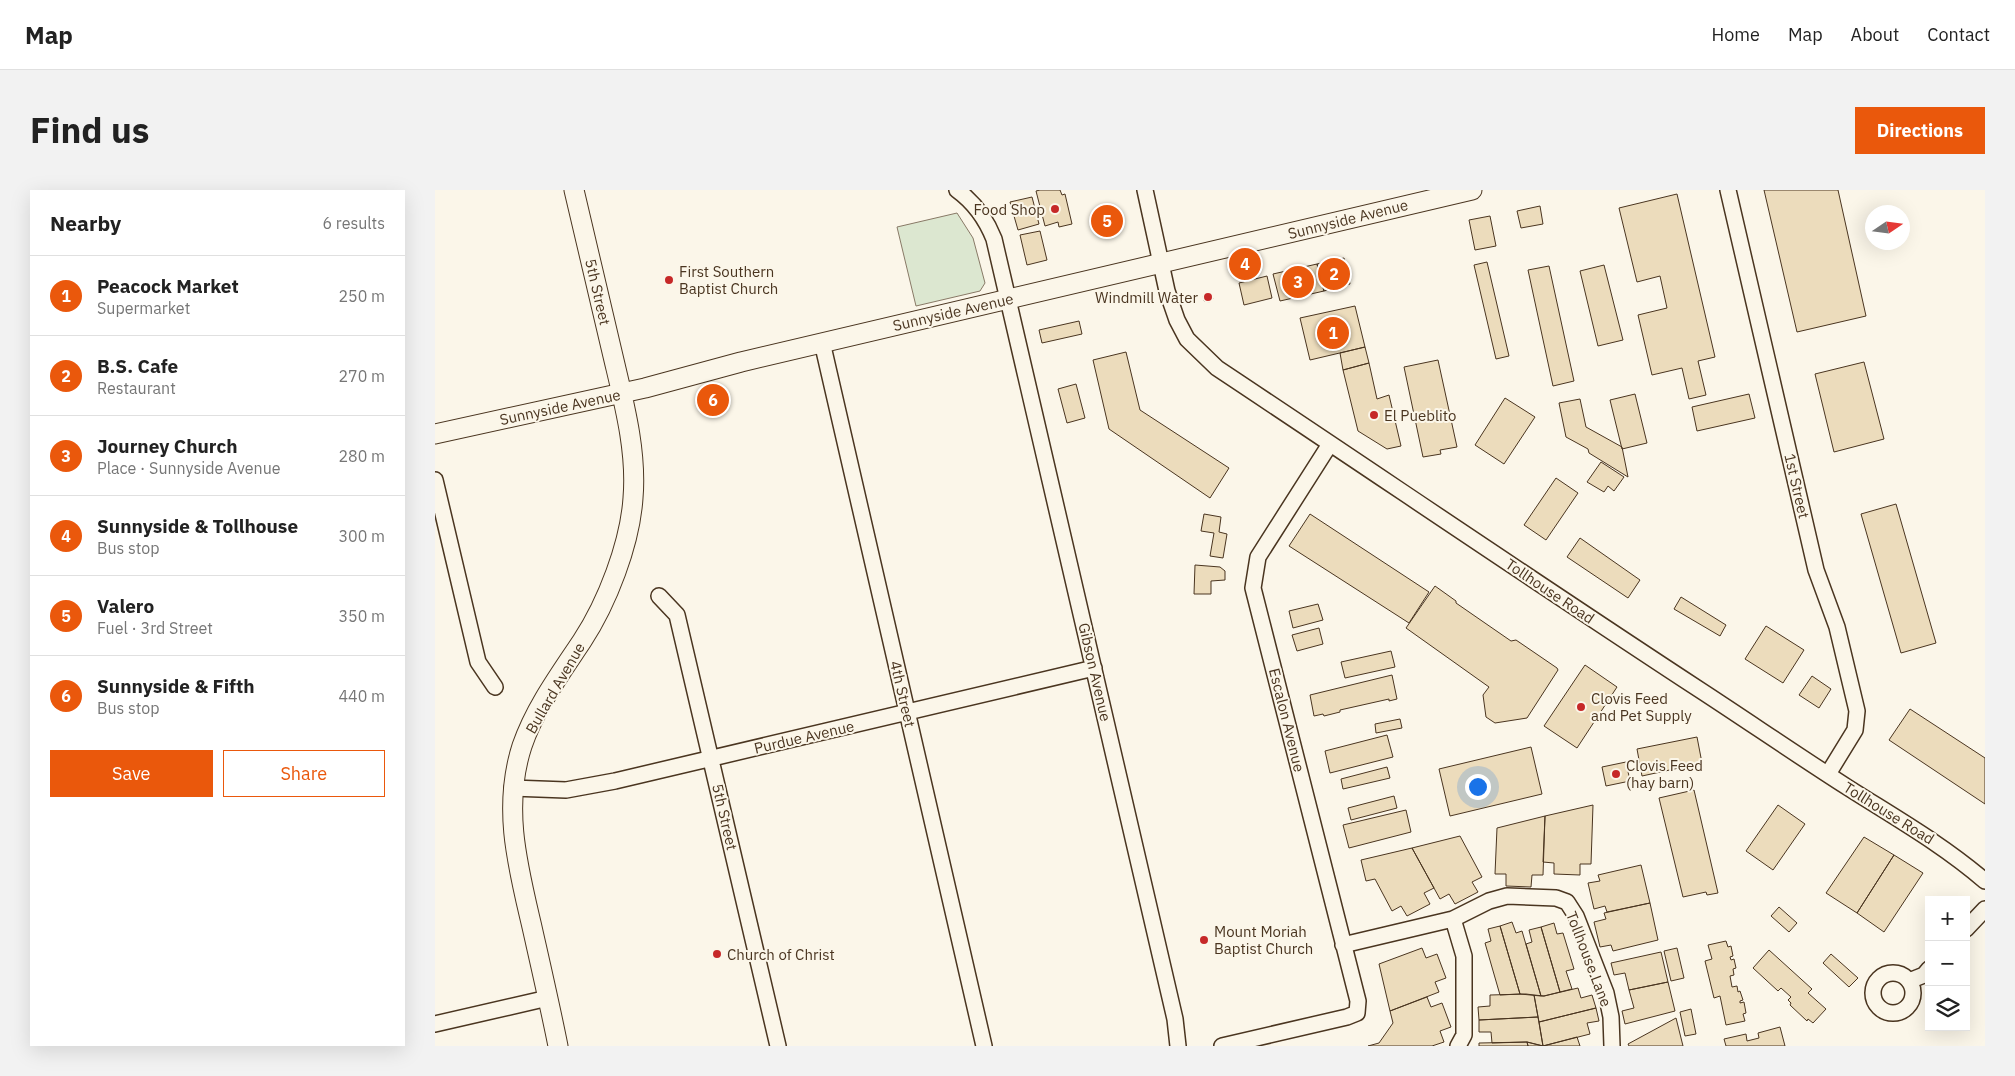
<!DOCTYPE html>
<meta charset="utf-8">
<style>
:root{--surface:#fff;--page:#f2f2f2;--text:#222;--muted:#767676;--line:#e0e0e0;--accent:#ea580c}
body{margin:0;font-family:"IBM Plex Sans",sans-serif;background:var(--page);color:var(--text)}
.controls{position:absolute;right:15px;bottom:15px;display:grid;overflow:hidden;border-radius:0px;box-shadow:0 5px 20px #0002}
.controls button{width:45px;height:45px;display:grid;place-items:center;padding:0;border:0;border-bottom:1px solid var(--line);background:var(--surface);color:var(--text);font:25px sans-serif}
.compass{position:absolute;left:1430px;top:15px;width:45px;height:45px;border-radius:50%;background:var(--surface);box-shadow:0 5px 20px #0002;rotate:77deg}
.you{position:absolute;left:1042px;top:596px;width:18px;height:18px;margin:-12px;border:4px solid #fff;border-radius:50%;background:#1a73e8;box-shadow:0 0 0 8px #1a73e833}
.badge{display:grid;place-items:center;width:32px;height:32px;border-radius:50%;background:var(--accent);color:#fff;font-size:16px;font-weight:700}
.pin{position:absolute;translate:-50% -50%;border:2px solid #fff;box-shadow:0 1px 5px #0006}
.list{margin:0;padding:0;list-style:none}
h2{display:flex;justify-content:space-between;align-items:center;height:65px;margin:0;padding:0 20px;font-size:21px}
h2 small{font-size:16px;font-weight:400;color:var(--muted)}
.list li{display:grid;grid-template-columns:32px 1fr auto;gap:15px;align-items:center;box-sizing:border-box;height:80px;padding:0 20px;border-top:1px solid var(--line)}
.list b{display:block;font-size:19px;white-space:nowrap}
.list p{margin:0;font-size:16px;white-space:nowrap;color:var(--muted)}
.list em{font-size:16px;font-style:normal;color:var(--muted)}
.actions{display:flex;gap:10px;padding:15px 20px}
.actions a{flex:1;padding:11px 0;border:1px solid var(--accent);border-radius:0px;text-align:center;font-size:18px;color:var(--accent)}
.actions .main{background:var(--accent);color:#fff}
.icon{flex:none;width:28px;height:28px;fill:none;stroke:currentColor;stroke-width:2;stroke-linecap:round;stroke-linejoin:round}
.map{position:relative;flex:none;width:1550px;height:856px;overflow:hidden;border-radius:0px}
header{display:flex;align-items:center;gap:30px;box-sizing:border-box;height:70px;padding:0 25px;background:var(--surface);border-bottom:1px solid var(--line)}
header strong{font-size:24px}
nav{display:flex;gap:28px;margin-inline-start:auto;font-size:18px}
.intro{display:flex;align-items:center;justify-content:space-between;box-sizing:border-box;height:120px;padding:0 30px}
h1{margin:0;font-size:35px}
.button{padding:12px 22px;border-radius:0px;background:var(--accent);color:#fff;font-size:18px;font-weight:700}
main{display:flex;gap:30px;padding:0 30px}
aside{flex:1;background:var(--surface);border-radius:0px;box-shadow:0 5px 20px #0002}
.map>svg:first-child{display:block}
.green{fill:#dce7d0;stroke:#887966}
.building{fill:#ecdcbc;stroke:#4a3520}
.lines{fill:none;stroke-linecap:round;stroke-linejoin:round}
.minor-casing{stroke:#4a3520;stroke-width:18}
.major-casing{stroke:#4a3520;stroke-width:21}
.minor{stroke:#fbf6e9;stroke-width:15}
.major{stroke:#fbf6e9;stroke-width:19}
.poi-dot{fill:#c62828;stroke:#fbf6e9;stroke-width:2}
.labels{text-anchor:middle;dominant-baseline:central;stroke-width:4;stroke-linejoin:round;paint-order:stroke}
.poi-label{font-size:15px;fill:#4a3520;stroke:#fbf6e9;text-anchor:start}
.street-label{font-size:15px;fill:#4a3520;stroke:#fbf6e9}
</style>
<header>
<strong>Map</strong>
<nav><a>Home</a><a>Map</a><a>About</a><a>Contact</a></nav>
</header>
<div class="intro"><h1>Find us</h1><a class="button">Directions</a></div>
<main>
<aside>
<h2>Nearby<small>6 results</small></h2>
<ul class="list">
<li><span class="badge">1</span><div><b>Peacock Market</b><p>Supermarket</p></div><em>250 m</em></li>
<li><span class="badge">2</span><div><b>B.S. Cafe</b><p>Restaurant</p></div><em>270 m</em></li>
<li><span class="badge">3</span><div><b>Journey Church</b><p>Place · Sunnyside Avenue</p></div><em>280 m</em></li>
<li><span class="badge">4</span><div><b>Sunnyside &amp; Tollhouse</b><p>Bus stop</p></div><em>300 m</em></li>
<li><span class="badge">5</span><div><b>Valero</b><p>Fuel · 3rd Street</p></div><em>350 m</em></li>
<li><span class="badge">6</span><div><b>Sunnyside &amp; Fifth</b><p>Bus stop</p></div><em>440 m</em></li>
</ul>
<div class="actions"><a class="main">Save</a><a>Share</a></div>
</aside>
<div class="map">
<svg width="1550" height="856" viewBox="0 0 1550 856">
<rect width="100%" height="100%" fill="#fbf6e9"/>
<path class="green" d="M522 23 538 48 550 93 545 101 481 116 462 37Z"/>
<path class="building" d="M605 0H625L627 5 630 4 637 34 624 37 623 32 610 36 601 1Z
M1329 0H1403L1431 126 1362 142Z
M1242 4 1280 167 1263 171 1271 205 1254 209 1247 178 1217 185 1203 125 1232 118 1225 86 1202 92 1184 18Z
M597 7 604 34 583 40 575 12Z
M1105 16 1108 34 1086 38 1082 21Z
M1055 26 1061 56 1040 60 1034 30Z
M605 41 612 70 592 75 585 45Z
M909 68 915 94 889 101 882 74Z
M1052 72 1074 166 1061 169 1039 75Z
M882 74 889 101 845 111 838 84Z
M1169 75 1188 150 1163 156 1145 81Z
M1114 76 1139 191 1118 196 1093 80Z
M832 86 837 108 809 115 804 93Z
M772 103 777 105 778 109 774 112 769 111 768 106Z
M920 116 930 157 875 170 865 128Z
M644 131 647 144 607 153 604 140Z
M930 157 934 173 908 180 905 163Z
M691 162 705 220 794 278 775 308 674 239 658 170Z
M1003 170 1022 257 1005 260 1006 264 988 267 969 177Z
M1429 172 1449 249 1399 262 1380 184Z
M934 173 942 209 954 205 966 256 952 259 923 241 908 180Z
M641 194 650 228 632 233 623 199Z
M1200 204 1212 253 1187 259 1175 210Z
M1314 204 1320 228 1262 241 1257 217Z
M1070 208 1100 227 1069 274 1040 255Z
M1145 209 1151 237 1187 257 1193 287 1154 263 1153 259 1131 247 1124 213Z
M1166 272 1189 287 1179 301 1173 296 1169 302 1152 292Z
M1121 288 1143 303 1111 350 1089 335Z
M1461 314 1501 453 1466 463 1426 324Z
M769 324 786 327 784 342 792 344 788 368 775 366 779 343 766 341Z
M875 324 994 402 974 433 854 356Z
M1145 348 1205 390 1193 408 1132 367Z
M760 375 785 377 790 381V390L776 391V404H759Z
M1000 396 1021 411V413L1076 451 1081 450 1122 478 1123 480 1092 528 1060 533 1051 527 1048 505 1054 497 971 438Z
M1246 407 1291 435 1285 446 1239 419Z
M883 414 888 430 858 438 854 421Z
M1331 436 1369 460 1348 493 1310 469Z
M884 438 888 454 862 461 857 445Z
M956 461 960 477 910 488 906 472Z
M1150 475 1182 497 1142 558 1109 536Z
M957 485 962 509 954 511V509L905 520V522L889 526 888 524 879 526 875 505Z
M1377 486 1396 499 1384 518 1364 505Z
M1475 519 1550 568V614L1454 550Z
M965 529 967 538 941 543 940 534Z
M952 545 958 567 895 583 890 561Z
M1262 547 1267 573 1207 586 1202 559Z
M1096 557 1107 604 1015 626 1004 579Z
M1191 572 1195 591 1171 596 1167 577Z
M952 577 955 588 908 599 906 589Z
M1259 600 1283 703 1272 705 1271 702 1248 707 1224 608Z
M959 606 962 618 916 630 913 618Z
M1158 615 1156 674H1145V685L1119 684V673L1108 672 1110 626Z
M1343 615 1370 634 1338 680 1311 661Z
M971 620 976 642 914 658 908 635Z
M1110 626 1108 685H1097L1096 697 1071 696V684H1060L1062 638Z
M1025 646 1047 687 1037 692 1043 702 1020 714 1014 704 1005 709 977 658Z
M1429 647 1459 665 1422 723 1391 703Z
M977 658 999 698 989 703 995 714 972 726 966 716 957 721 940 689 931 691 926 670Z
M1459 665 1488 683 1449 742 1422 723Z
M1206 675 1215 713 1172 722 1170 716 1159 719 1153 693 1165 691 1163 685Z
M1215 713 1223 750 1178 761 1176 755 1165 757 1159 732 1171 729 1169 723Z
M1344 717 1362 733 1354 742 1336 726Z
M1077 732 1081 743 1087 741 1106 806 1085 804 1065 736Z
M1119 733 1122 744 1128 743 1139 779 1131 781 1137 799 1125 802 1106 737Z
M1065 736 1085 804 1065 805 1050 753 1056 751 1053 739Z
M1106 737 1125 802 1109 806H1106L1091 754 1097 752 1094 740Z
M1291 751 1293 757 1296 756 1298 766 1295 767 1296 770 1299 769 1301 778 1298 779 1299 785 1295 786 1297 797 1302 796 1303 802 1305 801 1308 810 1305 811V813L1309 812 1311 823 1308 824 1310 831 1291 835 1285 806 1279 808 1270 771 1277 769 1273 755Z
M987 758 991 768 1002 764 1011 788 1000 792 1004 802 955 821 944 774Z
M1242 758 1249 788 1236 791 1229 761Z
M1334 760 1377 799 1373 803 1391 819 1378 833 1373 829 1372 831 1355 815 1356 813 1353 810 1356 807 1346 798 1343 801 1318 778Z
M1226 762 1233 792 1194 800 1190 783 1179 785 1176 773Z
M1396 764 1423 788 1414 797 1388 773Z
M1233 792 1240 821 1190 834 1187 821 1199 818 1194 800Z
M1143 798 1146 808 1157 805 1161 818 1104 832 1099 805 1109 806Z
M1091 804 1099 805 1103 827 1044 830 1043 817 1055 816V805Z
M992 807 996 817 1007 813 1016 837 1005 841 1009 852 997 856H933L944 853 958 833 955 821Z
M1161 818 1164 831 1152 833 1155 844 1108 856 1104 832Z
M1256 819 1261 844 1250 846 1245 822Z
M1103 827 1108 856 1092 852 1057 853 1056 842H1044V830Z
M1241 828 1248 856H1194L1193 854Z
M1345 837 1350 856H1291L1289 849 1311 844 1312 851 1324 848 1323 843Z
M1142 847 1145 856H1093L1092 852 1108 856Z
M1092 852 1093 856H1044V853Z"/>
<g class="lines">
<defs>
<path id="minor" d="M522 0C540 13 551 29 559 49L740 829 743 856
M710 0 732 101 742 130 752 149 782 178C943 285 1103 394 1265 500 1314 532 1362 565 1412 597 1459 627 1507 654 1550 691
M1293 0 1381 380 1402 437 1422 521 1420 540 1393 584
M387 152 549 856
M0 290 43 472 60 497
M224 406 242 425 343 856
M77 598 131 600 180 591 659 478
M1018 729 1029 766V845L1023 856
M1531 739 1550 719
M908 755 1018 729 1054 711 1072 706 1121 708 1132 712 1141 726 1171 803 1176 827 1177 856
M1438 803a20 20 0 1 1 40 0a20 20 0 1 1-40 0Z
M1474 791 1489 785 1494 779
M0 834 113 808
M787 856 912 827 922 823 923 811 818 398 823 367 895 254"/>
<path id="major" d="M0 244 210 198 306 172 1037 0
M123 856C115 816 106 777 97 737 83 677 67 618 87 556 100 518 125 484 147 451 172 413 195 354 198 308 202 261 189 213 178 166 165 111 152 55 139 0"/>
</defs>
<use href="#minor" class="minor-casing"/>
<use href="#major" class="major-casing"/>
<use href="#minor" class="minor"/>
<use href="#major" class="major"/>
</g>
<g class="poi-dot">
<circle cx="620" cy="19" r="5"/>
<circle cx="234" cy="90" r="5"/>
<circle cx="773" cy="107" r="5"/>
<circle cx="939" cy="225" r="5"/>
<circle cx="1146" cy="517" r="5"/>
<circle cx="1181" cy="584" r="5"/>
<circle cx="769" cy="750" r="5"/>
<circle cx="282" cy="764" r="5"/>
</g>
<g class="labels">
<g class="poi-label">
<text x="610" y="19" text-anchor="end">Food Shop</text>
<text x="244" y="81">First Southern<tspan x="244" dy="17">Baptist Church</tspan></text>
<text x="763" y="107" text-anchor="end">Windmill Water</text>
<text x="949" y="225">El Pueblito</text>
<text x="1156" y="508">Clovis Feed<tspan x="1156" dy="17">and Pet Supply</tspan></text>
<text x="1191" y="575">Clovis Feed<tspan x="1191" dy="17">(hay barn)</tspan></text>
<text x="779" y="741">Mount Moriah<tspan x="779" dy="17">Baptist Church</tspan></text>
<text x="292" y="764">Church of Christ</text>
</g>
<g class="street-label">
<text transform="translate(913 29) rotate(-14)">Sunnyside Avenue</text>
<text transform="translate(163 102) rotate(77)">5th Street</text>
<text transform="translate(518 122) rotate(-13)">Sunnyside Avenue</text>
<text transform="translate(125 217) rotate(-12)">Sunnyside Avenue</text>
<text transform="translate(1362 296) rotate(77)">1st Street</text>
<text transform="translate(1115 401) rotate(34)">Tollhouse Road</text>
<text transform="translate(660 482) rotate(77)">Gibson Avenue</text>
<text transform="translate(120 498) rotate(-60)">Bullard Avenue</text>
<text transform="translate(468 504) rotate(77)">4th Street</text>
<text transform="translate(852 530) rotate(76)">Escalon Avenue</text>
<text transform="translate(369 547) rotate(-13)">Purdue Avenue</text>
<text transform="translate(1454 623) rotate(32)">Tollhouse Road</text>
<text transform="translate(290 627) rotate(77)">5th Street</text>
<text transform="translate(1154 769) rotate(69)">Tollhouse Lane</text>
</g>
</g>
</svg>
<div class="controls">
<button>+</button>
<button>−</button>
<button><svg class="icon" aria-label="layers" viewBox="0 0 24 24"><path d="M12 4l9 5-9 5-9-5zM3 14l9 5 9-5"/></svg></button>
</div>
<svg class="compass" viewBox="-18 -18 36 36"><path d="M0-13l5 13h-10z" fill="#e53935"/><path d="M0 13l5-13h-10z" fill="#767676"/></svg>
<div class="you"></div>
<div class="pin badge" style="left:898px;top:143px">1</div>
<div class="pin badge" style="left:899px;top:84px">2</div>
<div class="pin badge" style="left:863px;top:92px">3</div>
<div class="pin badge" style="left:810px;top:74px">4</div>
<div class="pin badge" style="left:672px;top:31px">5</div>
<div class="pin badge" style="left:278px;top:210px">6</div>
</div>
</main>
